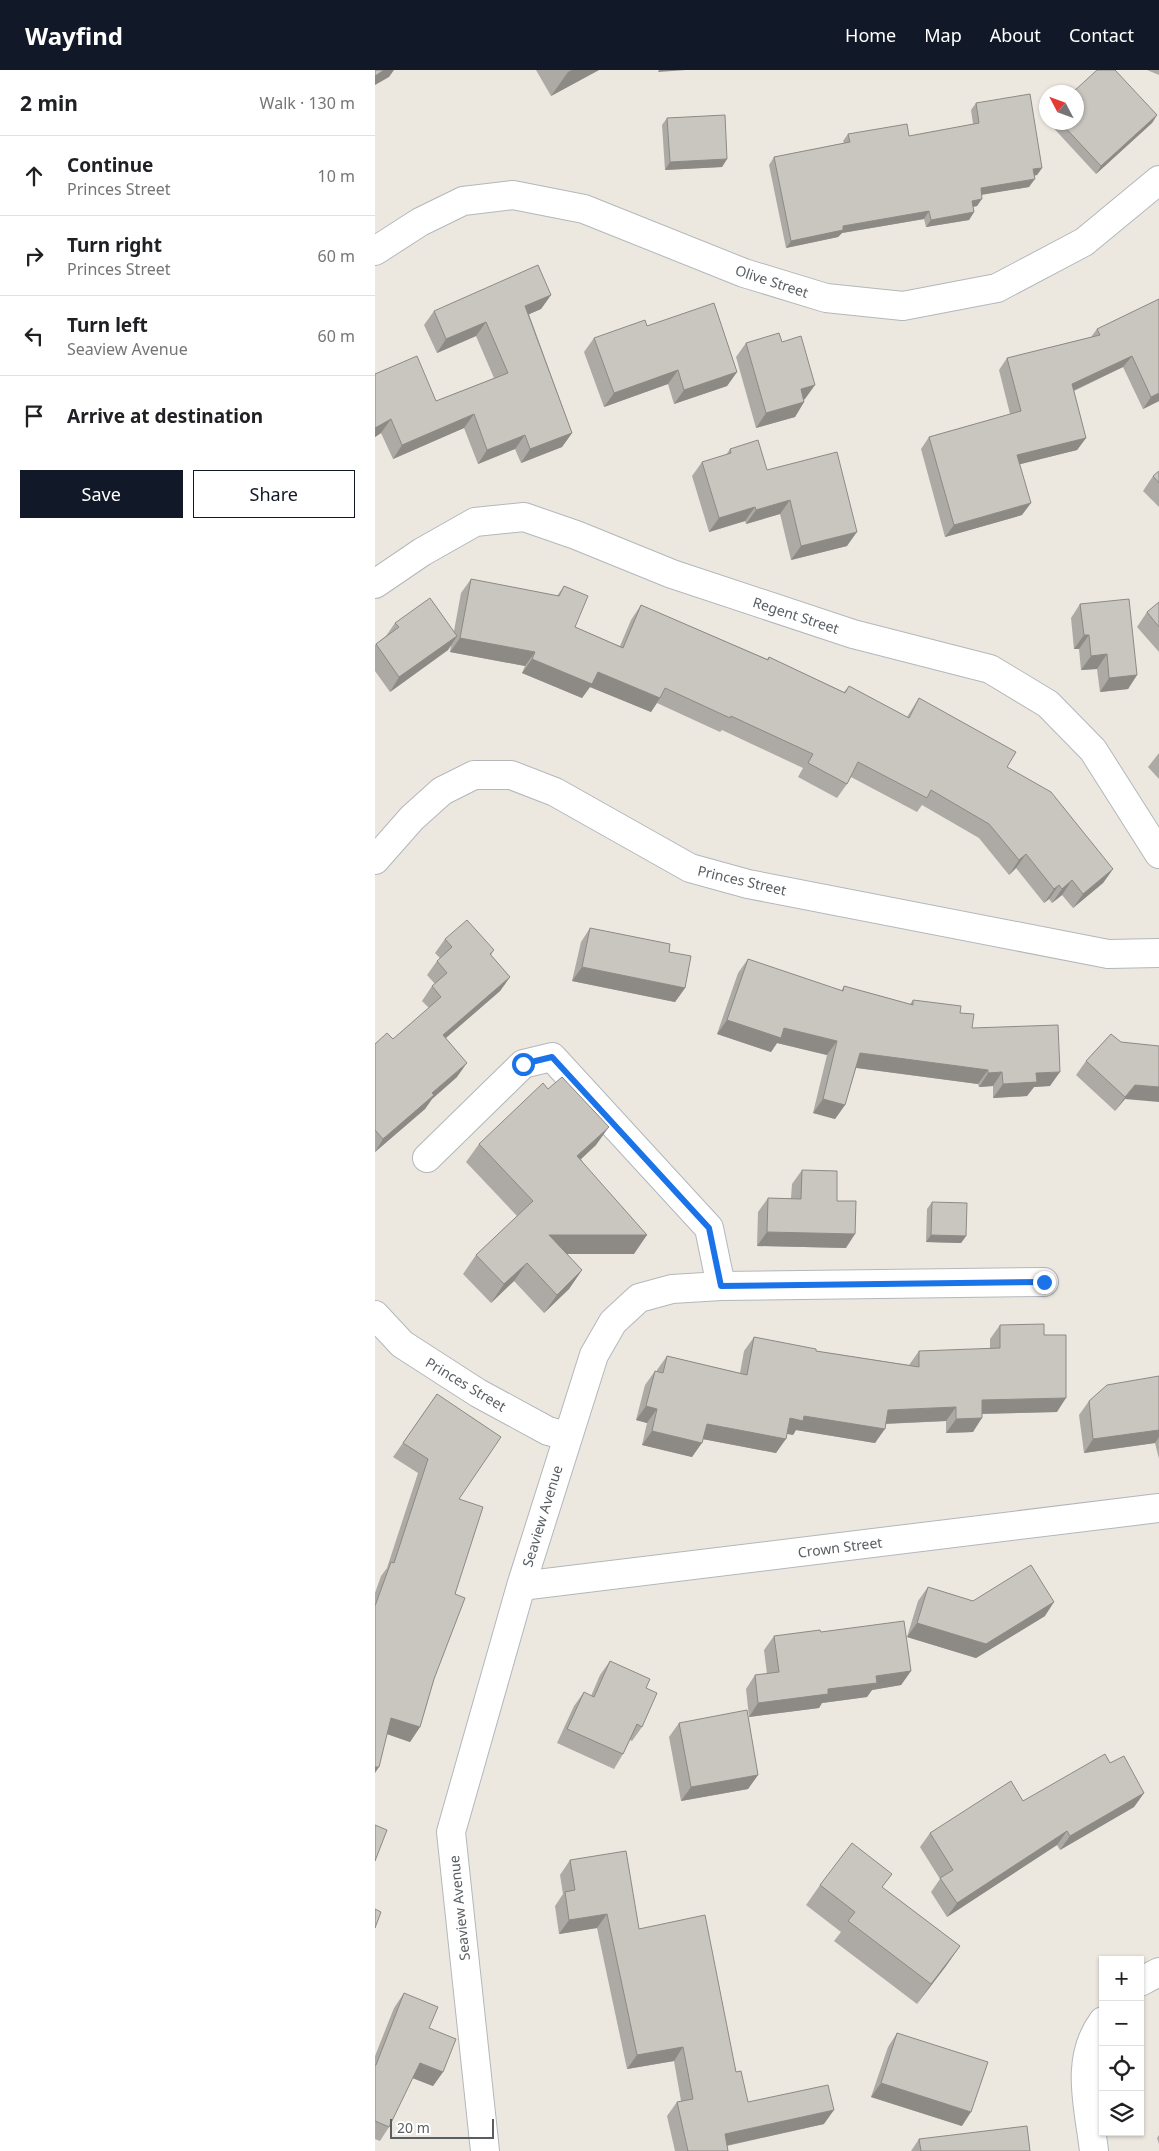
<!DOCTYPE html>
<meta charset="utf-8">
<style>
:root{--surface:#fff;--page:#f6f6f6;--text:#202124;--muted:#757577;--line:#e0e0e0;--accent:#111827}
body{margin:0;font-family:"Noto Sans",sans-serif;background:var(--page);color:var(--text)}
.controls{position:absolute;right:15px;bottom:15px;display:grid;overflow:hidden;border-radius:0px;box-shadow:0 1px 4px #0004}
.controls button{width:45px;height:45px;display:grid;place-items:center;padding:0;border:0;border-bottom:1px solid var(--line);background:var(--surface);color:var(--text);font:25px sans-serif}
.compass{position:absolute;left:664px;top:15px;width:45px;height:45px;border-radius:50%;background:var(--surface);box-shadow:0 1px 4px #0004;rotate:311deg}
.scale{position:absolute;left:15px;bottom:12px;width:104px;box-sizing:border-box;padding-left:5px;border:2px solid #595e62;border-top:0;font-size:14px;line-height:18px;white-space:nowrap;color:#595e62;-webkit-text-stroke:4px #fff;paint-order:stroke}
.stop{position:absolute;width:15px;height:15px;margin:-11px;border:4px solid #1a73e8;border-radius:50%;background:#fff}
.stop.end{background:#1a73e8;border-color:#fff;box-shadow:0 1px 5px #0008}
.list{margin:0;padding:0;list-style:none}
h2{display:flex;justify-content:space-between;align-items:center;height:65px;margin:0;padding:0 20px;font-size:21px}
h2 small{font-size:16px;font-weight:400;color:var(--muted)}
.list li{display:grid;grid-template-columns:32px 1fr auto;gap:15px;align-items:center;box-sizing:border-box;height:80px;padding:0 20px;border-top:1px solid var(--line)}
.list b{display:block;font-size:19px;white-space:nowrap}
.list p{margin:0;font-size:16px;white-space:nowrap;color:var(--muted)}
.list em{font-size:16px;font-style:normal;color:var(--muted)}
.actions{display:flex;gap:10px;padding:15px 20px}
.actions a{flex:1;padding:11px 0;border:1px solid var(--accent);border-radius:0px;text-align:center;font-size:18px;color:var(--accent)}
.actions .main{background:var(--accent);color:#fff}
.icon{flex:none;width:28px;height:28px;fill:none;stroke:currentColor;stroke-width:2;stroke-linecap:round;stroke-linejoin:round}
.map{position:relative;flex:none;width:784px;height:2081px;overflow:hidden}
header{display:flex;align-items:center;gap:30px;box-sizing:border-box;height:70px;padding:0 25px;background:var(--accent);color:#fff}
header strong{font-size:24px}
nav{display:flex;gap:28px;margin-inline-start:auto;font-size:18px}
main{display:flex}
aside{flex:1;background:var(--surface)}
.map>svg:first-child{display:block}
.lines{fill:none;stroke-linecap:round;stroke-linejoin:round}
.minor-casing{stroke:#b3b7bb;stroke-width:30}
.minor{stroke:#fff;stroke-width:28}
.wall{fill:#ada9a4}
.shaded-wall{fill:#8d8a86}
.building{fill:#c9c5bf;stroke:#8d8a86}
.route{stroke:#1a73e8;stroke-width:6}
.labels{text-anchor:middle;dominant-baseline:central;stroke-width:4;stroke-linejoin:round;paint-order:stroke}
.street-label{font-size:14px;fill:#595e62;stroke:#fff}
</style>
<header>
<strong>Wayfind</strong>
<nav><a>Home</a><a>Map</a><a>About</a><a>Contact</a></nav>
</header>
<main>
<aside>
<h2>2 min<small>Walk · 130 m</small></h2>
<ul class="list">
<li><svg class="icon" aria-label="ahead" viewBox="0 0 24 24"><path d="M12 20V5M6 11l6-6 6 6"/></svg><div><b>Continue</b><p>Princes Street</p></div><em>10 m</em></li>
<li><svg class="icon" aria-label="right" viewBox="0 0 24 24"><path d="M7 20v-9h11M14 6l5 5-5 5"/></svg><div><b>Turn right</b><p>Princes Street</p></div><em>60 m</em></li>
<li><svg class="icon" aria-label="left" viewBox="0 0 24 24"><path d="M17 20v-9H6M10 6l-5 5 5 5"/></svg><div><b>Turn left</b><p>Seaview Avenue</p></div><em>60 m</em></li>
<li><svg class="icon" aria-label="arrive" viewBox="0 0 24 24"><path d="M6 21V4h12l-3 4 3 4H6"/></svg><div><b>Arrive at destination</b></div></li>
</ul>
<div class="actions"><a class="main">Save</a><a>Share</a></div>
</aside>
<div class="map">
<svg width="784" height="2081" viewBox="0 0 784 2081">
<rect width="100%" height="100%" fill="#ece8e0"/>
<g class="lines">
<defs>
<path id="minor" d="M0 181 45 152 88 131 138 125 209 139 369 203 451 228 528 236 622 218 709 172 784 110
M0 514 47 482 100 452 149 447 201 465 297 504 478 564 615 599 673 634 718 680 784 784
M0 790 37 748 67 721 99 705H136L180 722 315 798 373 814 733 884 784 883
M52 1088 148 994 177 987 334 1158 346 1216
M0 1245 27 1274 103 1323 173 1361 192 1366
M146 1516 784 1438
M765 1912 784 1902
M110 2081 76 1762 146 1516 219 1285 238 1252 264 1228 297 1219 346 1216 669 1212
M719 2081C714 2037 699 1990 728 1951"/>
</defs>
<use href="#minor" class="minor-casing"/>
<use href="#minor" class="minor"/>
</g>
<path class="wall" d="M161 0H224L176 26Z
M772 0H784V5Z
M601 33 667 98 662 105 659 106 654 117 607 124 602 136 598 137 599 142 594 150 551 157 549 149 467 163 463 167 411 178 394 95 399 87 469 73 468 71 473 64 534 66 598 54 596 40Z
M782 45 777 53 721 104 673 52H702Z
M292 48 352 89 347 97 290 100 287 55Z
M176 225 166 239 154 244 197 363 187 377 146 393 140 379 103 394 89 358 18 389 6 363 0 367V304L61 331 119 308 101 266 62 283 49 255 59 241Z
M784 229V331L768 339 748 297 699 321 711 368 702 380 645 394 647 445 570 467 546 379 554 367 635 344 624 300 632 288 716 267 722 259Z
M219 268 362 302 352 316 299 334 293 314 229 337 209 282Z
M407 272 430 329 429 330V332L420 347 381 358 361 287 371 273Z
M355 379 392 400 472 476 416 490 405 444 371 454 370 451 334 462 317 406 327 392 351 385Z
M784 401V437L768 421 778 406Z
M96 509 182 526 189 516 200 557 245 576 256 550 266 535 392 589 394 587 469 622 474 616 532 647 544 628 632 697 738 799 728 813 698 838 687 825 677 833 674 829 669 833 641 798 634 805 604 768 547 735 542 742 476 707 472 714 462 728 423 707 428 698 347 660 345 662 282 633 276 642 215 617 207 628 147 603 150 596 75 582 76 575 73 580 15 622 0 601V575L1 574 11 566 20 553 79 561 86 523Z
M784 532V582L762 557 772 542Z
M705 534 762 605 753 619 725 622 722 599 706 600 704 579H699L696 548Z
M784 683V709L773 697Z
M215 858 294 882 310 918 300 932 197 911 206 872Z
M70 869 119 880 116 885 135 907 125 921 71 968 82 1007 57 1029 50 1039 0 1082V974L18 969 54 938 47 931 57 916 60 914 52 905 62 891 65 888 60 883Z
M373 889 466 921 469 916 535 934 538 930 585 943 597 958 675 1016 659 1017 652 1026 618 1028V1016L604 1017 603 1014 481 998 470 1035 460 1049 438 1043 452 985 402 973 396 982 342 964 363 903Z
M736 964 750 1029 740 1041 701 1005 711 991Z
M104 1074 221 1075 206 1089 259 1184H191L207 1200 194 1219 169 1243 139 1211 116 1233 88 1204 101 1185 142 1146 91 1092Z
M427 1100 462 1131 471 1178 382 1176 383 1142 393 1128H416L417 1114Z
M557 1132 591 1166 586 1173 551 1172 552 1139Z
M625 1255 669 1265 682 1342 607 1344 598 1362 571 1363V1351L511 1354 500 1373 421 1360 418 1365 412 1364 401 1383 328 1369 317 1387 267 1375 272 1353 261 1350 270 1315 280 1301 282 1302V1300L292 1286 365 1303 369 1281 379 1267 441 1281 534 1295 544 1281 615 1279V1269Z
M784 1306V1389L780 1373 709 1383 704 1345 714 1331Z
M62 1324 84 1429 80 1524 59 1609 45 1657 35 1672 12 1664 0 1703V1523L6 1506 12 1498 43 1403 18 1387Z
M553 1517 598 1531 670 1546 601 1588 532 1567 543 1531Z
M446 1562 536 1601 526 1615 497 1620 492 1627 447 1633 444 1638 374 1647 371 1619 380 1605 392 1604 389 1580 399 1566Z
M235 1591 271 1618 267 1657 257 1671 255 1670 248 1684 239 1699 182 1673 199 1636 209 1622 216 1626 225 1605Z
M304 1653 383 1705 373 1719 306 1731 294 1667Z
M735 1693 769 1723 759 1737 685 1780 682 1775 572 1847 556 1822 565 1809 545 1777 555 1763 648 1731Z
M195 1790 264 1859 361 2002 373 2032 449 2054 352 2076 353 2081H300L292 2046 302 2032 306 2031 299 1991 252 1999 222 1858 184 1864 180 1836 188 1824 185 1805Z
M517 1804 507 1817 585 1876 571 1896 542 1934 459 1871 466 1862 431 1835 445 1815Z
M29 1923 54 1958 68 2002 58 2016 37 2008 14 2057 5 2071 0 2069V1986L19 1938Z
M522 1963 587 2056 496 2027 513 1977Z
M784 2065V2074L782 2068Z
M544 2069 655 2081H536Z"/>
<path class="shaded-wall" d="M9 0H19L14 7 0 15V6Z
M197 0H224L176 26 193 2Z
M284 0H311L283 2Z
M782 45 777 53 721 104 726 96Z
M352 89 347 97 290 100 295 92Z
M667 98 662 105 653 106 658 99Z
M660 109 654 117 600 126 606 118Z
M607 129 602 136 592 138 597 131Z
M554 141 549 149 467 163 463 167 411 178 416 171 468 156Z
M599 142 594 150 551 157 556 150Z
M176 225 166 239 141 250 150 236Z
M111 252 101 266 62 283 71 269Z
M757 286 748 297 689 325 697 314Z
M303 300 293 314 229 337 239 323Z
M362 302 352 316 299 334 309 320Z
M440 315 430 329 416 333 426 319Z
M784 323V331L768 339 776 327Z
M429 332 420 347 381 358 391 343Z
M99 344 89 358 18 389 27 375Z
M16 349 6 363 0 367V358Z
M197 363 187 377 146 393 155 379Z
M150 365 140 379 103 394 112 380Z
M711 368 702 380 634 397 642 385Z
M415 430 405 444 371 454 381 440Z
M656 433 647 445 570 467 579 455Z
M380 437 370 451 334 462 344 448Z
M482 462 472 476 416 490 426 476Z
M709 565H714L704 579H699Z
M82 566 73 580 15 622 24 607Z
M85 568 160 582 150 596 75 582Z
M732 584 722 599 706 600 716 586Z
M157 589 223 602 285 628 276 642 215 617 207 628 147 603Z
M762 605 753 619 725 622 734 608Z
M651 784 641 798 634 805 644 790Z
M738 799 728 813 698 838 708 824Z
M697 810 687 825 677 833 687 819Z
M684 815 674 829 669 833 679 819Z
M207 897 310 918 300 932 197 911Z
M135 907 125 921 58 979 68 965Z
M352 950 409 958 462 971 452 985 402 973 396 982 342 964Z
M485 983 613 1000 603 1014 475 997Z
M92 993 82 1007 57 1029 50 1039 0 1082 8 1069 57 1023Z
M627 1002 618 1016 604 1017 613 1003Z
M685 1002 675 1016 659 1017 652 1026 618 1028 628 1014 661 1003Z
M760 1015 784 1017V1032L750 1029 740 1041 750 1027Z
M448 1029 470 1035 460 1049 438 1043Z
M234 1057 221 1075 190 1104 202 1086Z
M392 1162 480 1164 471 1178 382 1176Z
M174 1165H272L259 1184H161Z
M556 1165 591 1166 586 1173 551 1172Z
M152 1193 139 1211 116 1233 129 1214Z
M207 1200 194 1219 169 1243 182 1225Z
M691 1328 682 1342 597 1344 607 1330Z
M271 1336 282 1339 272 1353 261 1350Z
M581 1337 571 1351 503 1354 513 1340Z
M429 1346 510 1359 500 1373 421 1360 418 1365 405 1362 415 1348Z
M607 1348 598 1362 571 1363 581 1349Z
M332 1354 411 1369 401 1383 322 1368Z
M784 1360V1367L780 1373 709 1383 718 1369Z
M277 1361 327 1373 317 1387 267 1375Z
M679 1532 670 1546 601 1588 532 1567 542 1553Z
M536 1601 526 1615 497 1620 492 1627 447 1633 444 1638 374 1647 383 1633 453 1619 501 1606Z
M16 1648 45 1657 35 1672 6 1662Z
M0 1697H4L0 1703Z
M383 1705 373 1719 306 1731 316 1717Z
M769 1723 759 1737 685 1780 695 1766Z
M692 1761 682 1775 572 1847 582 1833Z
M232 1844 222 1858 184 1864 194 1850Z
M585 1876 571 1896 542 1934 556 1914Z
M308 1977 299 1991 252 1999 262 1985Z
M45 1993 68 2002 58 2016 35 2007Z
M506 2013 596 2042 587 2056 496 2027Z
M459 2040 449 2054 340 2078 350 2064Z"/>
<path class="building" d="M0 0H9L0 6Z
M722 0H740L782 45 726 96 685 52H702V22H698Z
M655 24 667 98 658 99 660 109 606 118 607 129 597 131 599 142 556 150 554 141 468 156V160L416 171 399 87 475 72 473 64 532 54 534 66 604 53 601 33Z
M350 45 352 89 295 92 292 48Z
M163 195 176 225 150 236 197 363 155 379 150 365 112 380 99 344 27 375 16 349 0 358V304L42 286 61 331 133 303 111 252 71 269 59 241Z
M784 229V323L776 327 757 286 697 314 711 368 642 385 656 433 579 455 554 367 646 341 632 288 725 265 722 259Z
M339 233 362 302 309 320 303 300 239 323 219 268 270 250 272 256Z
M404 263 407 272 426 266 440 315 426 319 429 332 391 343 371 273Z
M383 370 392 400 462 382 482 462 426 476 415 430 381 440 380 437 344 448 327 392 356 383 355 379Z
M784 401V413L778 406Z
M96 509 184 526 189 516 213 526 200 557 248 578 266 535 393 590 394 587 470 623 474 616 534 648 544 628 641 682 632 697 676 722 738 799 708 824 697 810 687 819 684 815 679 819 651 784 644 790 614 754 556 720 552 728 483 692 472 714 433 693 438 684 356 646 355 648 290 618 285 628 223 602 217 614 157 589 160 582 85 568Z
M55 528 82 566 24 607 1 574 24 557 20 553Z
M754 529 762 605 734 608 732 584 716 586 714 565H709L705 534Z
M784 532V557L772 542Z
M92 850 119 880 115 884 135 907 68 965 92 993 57 1023 59 1025 8 1069 0 1060V974L12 963 18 969 66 927 57 916 72 903 62 891 77 877 70 869Z
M215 858 295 874 294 882 316 886 310 918 207 897Z
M373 889 468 921 469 916 538 935V930L586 936 585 943 599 944 597 958 683 955 685 1002 661 1003 662 1012 628 1014 627 1002 613 1003V1000L485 983 470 1035 448 1029 462 971 409 958 406 968 352 950Z
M736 964 746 972 784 976V1017L760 1015 750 1027 711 991Z
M187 1007 234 1057 202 1086 272 1165H174L207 1200 182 1225 152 1193 129 1214 101 1185 158 1131 104 1074 168 1013 173 1019Z
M427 1100 462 1101V1131H481L480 1164 392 1162 393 1128 426 1129Z
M557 1132 592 1133 591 1166 556 1165Z
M669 1254V1265H691V1328L607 1330V1348L581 1349V1337L513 1340 510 1359 429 1346 428 1351 415 1348 411 1369 332 1354 327 1373 277 1361 282 1339 271 1336 280 1301 288 1303 292 1286 372 1305 379 1267 441 1279V1281L544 1297V1281L625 1278V1255Z
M784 1306V1360L718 1369 714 1331 732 1315Z
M62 1324 126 1367 84 1429 108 1437 80 1524 90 1528 59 1609 45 1657 16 1648 4 1697H0V1536L16 1492 19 1493 53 1389 28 1373Z
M656 1495 679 1532 611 1574 542 1553 553 1517 598 1531Z
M529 1551 536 1601 501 1606 502 1613 453 1619V1624L383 1633 380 1605 404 1602 399 1566 445 1560 446 1562Z
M235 1591 275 1609 271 1618 282 1623 267 1657 262 1654 248 1684 192 1659 209 1622 219 1627Z
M372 1640 383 1705 316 1717 304 1653Z
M730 1684 735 1693 749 1686 769 1723 695 1766 692 1761 582 1833 565 1808 578 1800 555 1763 636 1711 648 1731Z
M0 1755 12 1760 0 1791Z
M477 1773 517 1804 507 1817 585 1876 556 1914 473 1851 480 1842 445 1815Z
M251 1781 264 1859 330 1845 361 2002 366 2001 373 2032 453 2015 459 2040 350 2064 353 2081H313L302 2032 318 2029 308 1977 262 1985 232 1844 194 1850 190 1822 200 1820 195 1790Z
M0 1839 6 1842 0 1858Z
M29 1923 63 1937 54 1958 81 1969 68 2002 45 1993 14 2057 0 2051V1995H1Z
M522 1963 613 1992 596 2042 506 2013Z
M652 2056 655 2081H546L544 2069Z"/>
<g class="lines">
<path class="route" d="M148 994 177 987 334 1158 346 1216 669 1212"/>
</g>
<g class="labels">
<g class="street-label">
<text transform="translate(397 211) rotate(18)">Olive Street</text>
<text transform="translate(421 545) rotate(18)">Regent Street</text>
<text transform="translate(367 810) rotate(13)">Princes Street</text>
<text transform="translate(91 1314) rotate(31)">Princes Street</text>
<text transform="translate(167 1446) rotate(-73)">Seaview Avenue</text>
<text transform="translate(465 1477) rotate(-7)">Crown Street</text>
<text transform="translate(84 1838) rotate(-96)">Seaview Avenue</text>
</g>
</g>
</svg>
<div class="controls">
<button>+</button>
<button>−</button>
<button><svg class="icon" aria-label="locate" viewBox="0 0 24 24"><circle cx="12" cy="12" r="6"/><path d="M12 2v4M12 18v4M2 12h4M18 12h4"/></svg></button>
<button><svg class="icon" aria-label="layers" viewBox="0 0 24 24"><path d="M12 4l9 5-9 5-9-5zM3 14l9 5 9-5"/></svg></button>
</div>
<svg class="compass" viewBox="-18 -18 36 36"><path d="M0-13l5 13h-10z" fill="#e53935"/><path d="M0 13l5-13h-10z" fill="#757577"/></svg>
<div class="scale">20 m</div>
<div class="stop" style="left:148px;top:994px"></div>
<div class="stop end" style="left:669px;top:1212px"></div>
</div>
</main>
